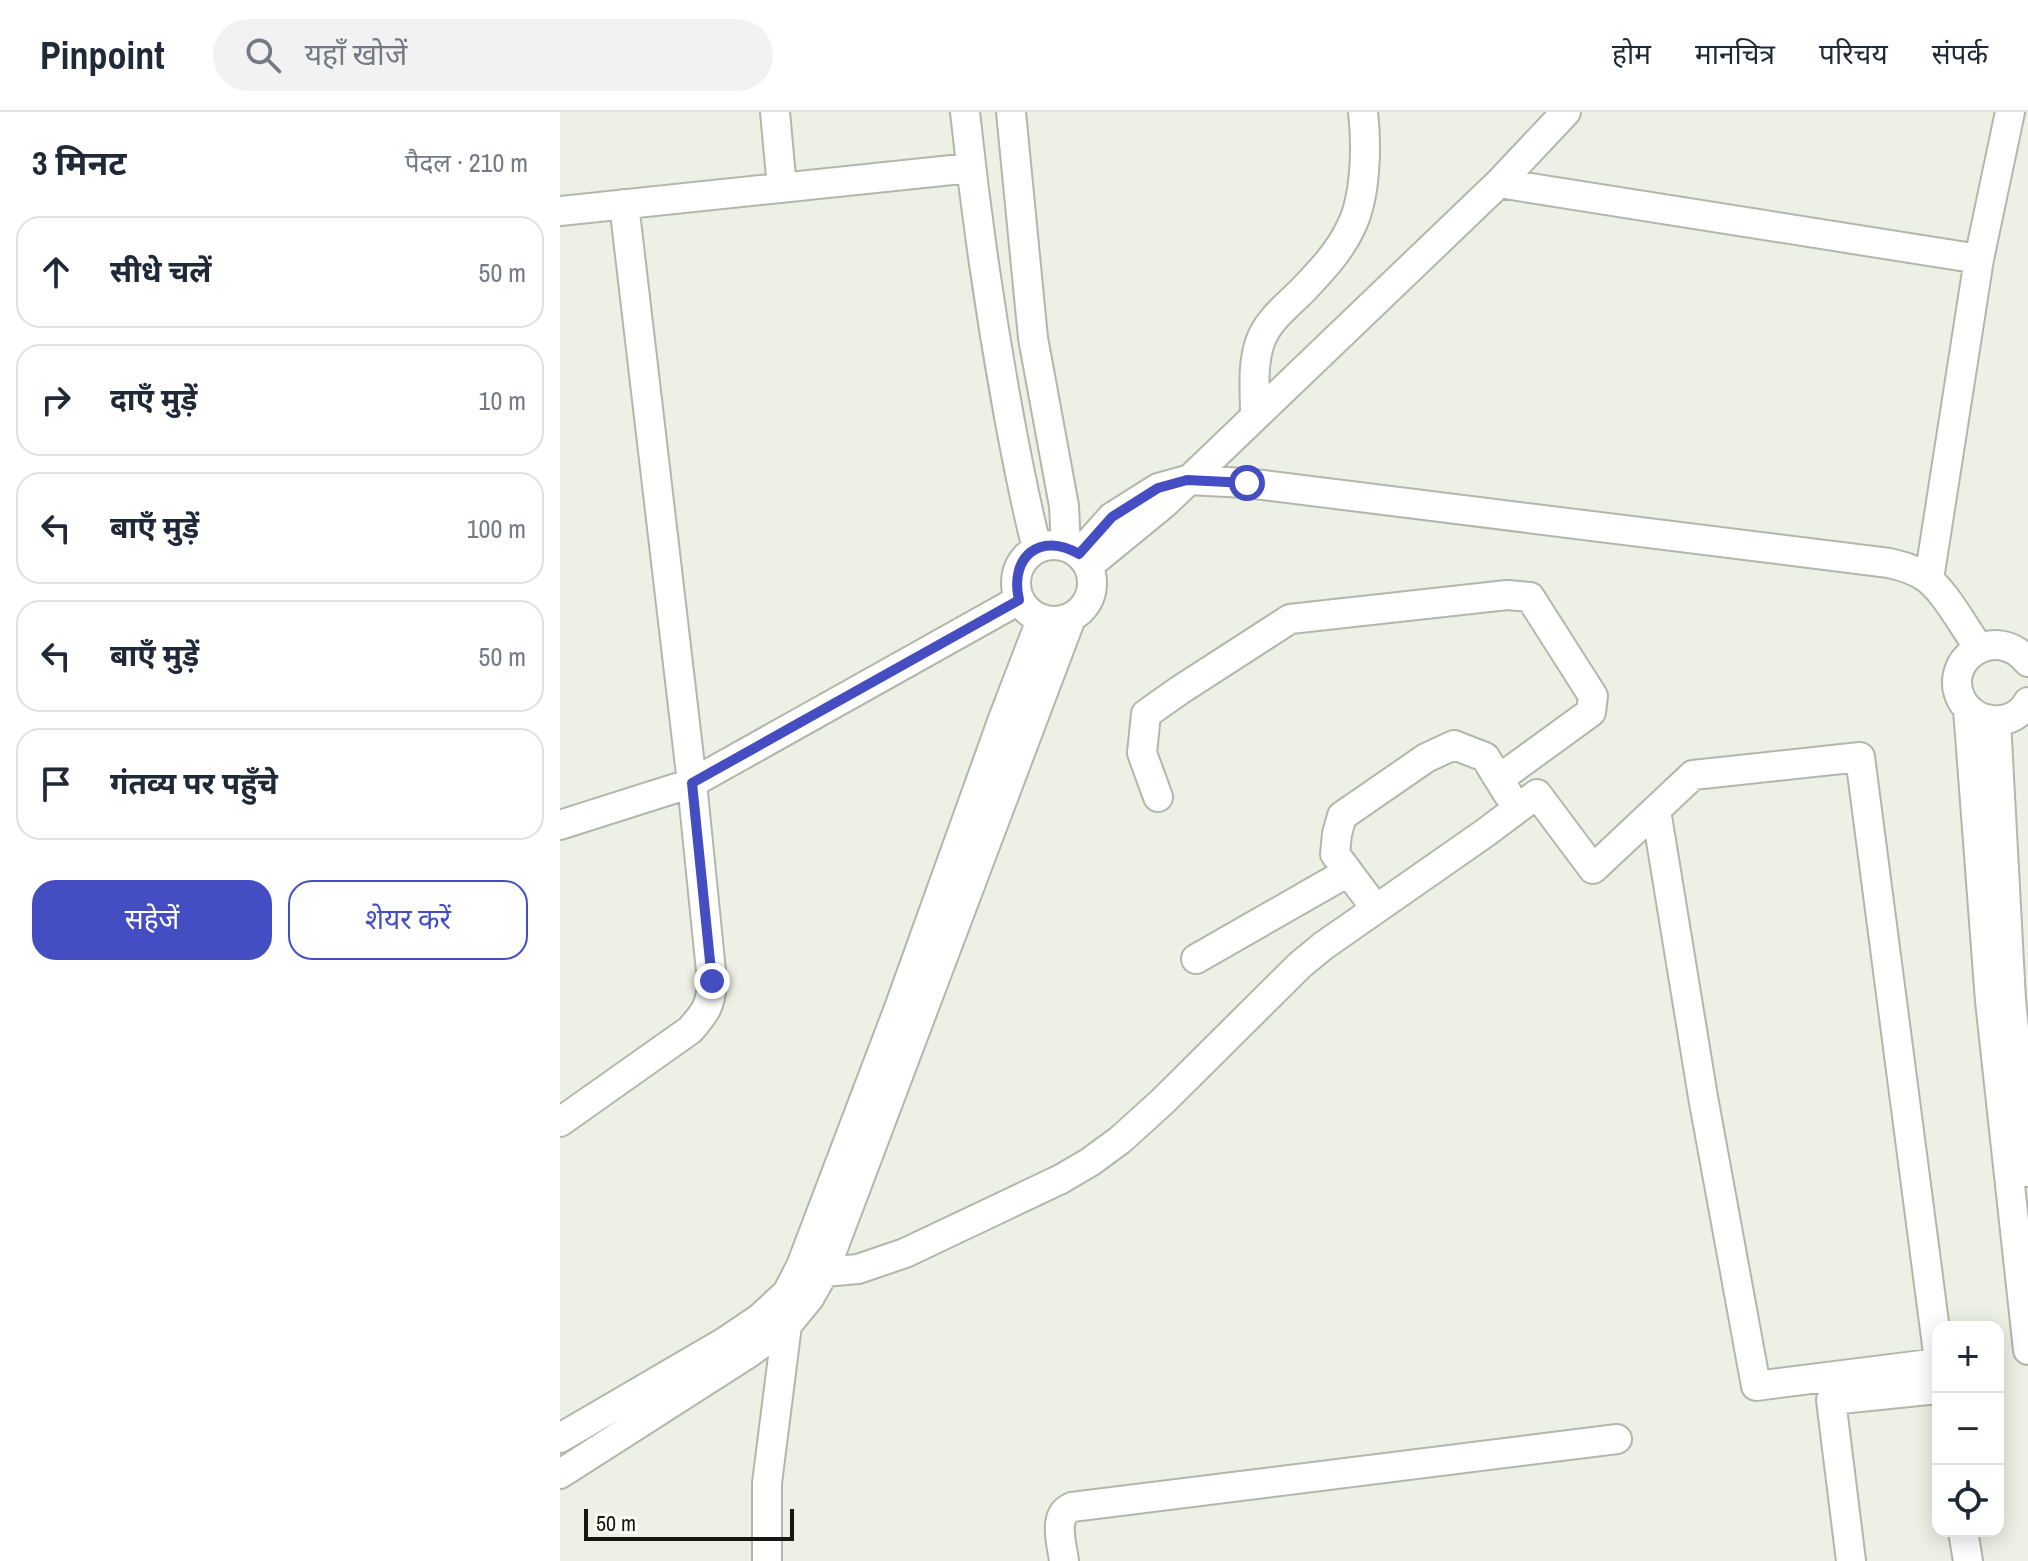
<!DOCTYPE html>
<html lang="hi">
<meta charset="utf-8">
<style>
:root{--surface:#fff;--page:#f2f2f3;--text:#1f2937;--muted:#747a83;--line:#e0e1e3;--accent:#444ec2}
body{margin:0;font-family:"Archivo Narrow","Noto Sans Devanagari",sans-serif;background:var(--page);color:var(--text)}
.controls{position:absolute;right:24px;bottom:24px;display:grid;overflow:hidden;border-radius:16px;box-shadow:0 4px 20px #0003}
.controls button{width:72px;height:72px;display:grid;place-items:center;padding:0;border:0;border-bottom:2px solid var(--line);background:var(--surface);color:var(--text);font:40px sans-serif}
.scale{position:absolute;left:24px;bottom:20px;width:210px;box-sizing:border-box;padding-left:8px;border:4px solid #151713;border-top:0;font-size:22px;line-height:28px;white-space:nowrap;color:#151713;-webkit-text-stroke:6px #fbfef2;paint-order:stroke}
.stop{position:absolute;width:24px;height:24px;margin:-18px;border:6px solid #444ec2;border-radius:50%;background:#fff}
.stop.end{background:#444ec2;border-color:#fff;box-shadow:0 2px 8px #0008}
.list{margin:0;padding:0;list-style:none}
h2{display:flex;justify-content:space-between;align-items:center;height:104px;margin:0;padding:0 32px;font-size:34px}
h2 small{font-size:26px;font-weight:400;color:var(--muted)}
.list li{display:grid;grid-template-columns:52px 1fr auto;gap:24px;align-items:center;box-sizing:border-box;height:112px;margin:0 16px 16px;padding:0 16px;border:2px solid var(--line);border-radius:24px}
.list b{display:block;font-size:30px;white-space:nowrap}
.list em{font-size:26px;font-style:normal;color:var(--muted)}
.actions{display:flex;gap:16px;padding:24px 32px}
.actions a{flex:1;padding:18px 0;border:2px solid var(--accent);border-radius:24px;text-align:center;font-size:28px;color:var(--accent)}
.actions .main{background:var(--accent);color:#fff}
.icon{flex:none;width:44px;height:44px;fill:none;stroke:currentColor;stroke-width:2;stroke-linecap:round;stroke-linejoin:round}
.map{position:relative;flex:none;width:1468px;height:1449px;overflow:hidden}
header{display:flex;align-items:center;gap:48px;box-sizing:border-box;height:112px;padding:0 40px;background:var(--surface);border-bottom:2px solid var(--line)}
header strong{font-size:38px}
nav{display:flex;gap:44px;margin-inline-start:auto;font-size:28px}
.search{width:560px;height:72px;background:var(--page);display:flex;align-items:center;gap:20px;box-sizing:border-box;padding:0 28px;border-radius:44px;color:var(--muted);font-size:30px}
main{display:flex}
aside{flex:1;background:var(--surface)}
.map>svg:first-child{display:block}
.lines{fill:none;stroke-linecap:round;stroke-linejoin:round}
.minor-casing{stroke:#b3b6ab;stroke-width:32}
.minor{stroke:#fff;stroke-width:28}
.route{stroke:#444ec2;stroke-width:10}
</style>
<header>
<strong>Pinpoint</strong>
<div class="search"><svg class="icon" aria-label="search" viewBox="0 0 24 24"><circle cx="10" cy="10" r="6"/><path d="M15 15l6 6"/></svg>यहाँ खोजें</div>
<nav><a>होम</a><a>मानचित्र</a><a>परिचय</a><a>संपर्क</a></nav>
</header>
<main>
<aside>
<h2>3 मिनट<small>पैदल · 210 m</small></h2>
<ul class="list">
<li><svg class="icon" aria-label="ahead" viewBox="0 0 24 24"><path d="M12 20V5M6 11l6-6 6 6"/></svg><div><b>सीधे चलें</b></div><em>50 m</em></li>
<li><svg class="icon" aria-label="right" viewBox="0 0 24 24"><path d="M7 20v-9h11M14 6l5 5-5 5"/></svg><div><b>दाएँ मुड़ें</b></div><em>10 m</em></li>
<li><svg class="icon" aria-label="left" viewBox="0 0 24 24"><path d="M17 20v-9H6M10 6l-5 5 5 5"/></svg><div><b>बाएँ मुड़ें</b></div><em>100 m</em></li>
<li><svg class="icon" aria-label="left" viewBox="0 0 24 24"><path d="M17 20v-9H6M10 6l-5 5 5 5"/></svg><div><b>बाएँ मुड़ें</b></div><em>50 m</em></li>
<li><svg class="icon" aria-label="arrive" viewBox="0 0 24 24"><path d="M6 21V4h12l-3 4 3 4H6"/></svg><div><b>गंतव्य पर पहुँचे</b></div></li>
</ul>
<div class="actions"><a class="main">सहेजें</a><a>शेयर करें</a></div>
</aside>
<div class="map">
<svg width="1468" height="1449" viewBox="0 0 1468 1449">
<rect width="100%" height="100%" fill="#edf1e5"/>
<g class="lines">
<defs>
<path id="minor" d="M215 0 222 76
M405 0C416 104 431 207 450 310 458 352 466 395 477 436
M451 0 473 226 504 394 506 434
M939 71 1419 147
M0 99 411 56
M695 303C695 278 692 254 700 230 708 208 727 194 743 178 761 159 780 139 791 115 806 85 807 33 803 0
M456 471a38 38 0 1 1 76 0a38 38 0 1 1-76 0Z
M519 442 552 405 598 376 627 368 687 371 1329 451C1342 454 1354 457 1365 465 1384 477 1405 517 1419 536
M528 454 605 391 939 71 1006 0
M1369 467 1419 147 1450 0
M1468 550C1436 510 1380 548 1402 589 1409 600 1419 607 1432 608 1447 610 1461 603 1468 590
M1408 597 1430 889 1468 1238
M1436 609 1451 887 1468 1060
M598 685 582 641 586 602 620 578 730 507 947 483 970 485 1033 584 1031 600 939 667
M1096 698 1143 985 1196 1274 1378 1251
M0 713 132 671 459 488
M816 797 775 742 777 722 782 704 866 646 894 633 925 645 948 682
M636 847 788 760
M0 1010 130 918C146 900 151 893 152 869L132 671 64 92
M264 1160 298 1157 345 1141 501 1067 530 1050 560 1028 602 990 740 853 763 834 925 721 977 682 1033 757 1133 663 1300 645 1378 1241
M0 1326 166 1229 200 1206 227 1181 241 1154 339 896 443 607 481 508
M0 1362 189 1241 227 1213 250 1185 264 1160 511 506
M1403 1419 1408 1449
M207 1449V1371L227 1213V1201
M504 1449C502 1432 492 1403 512 1395L1057 1327
M1291 1449 1271 1288 1378 1277"/>
</defs>
<use href="#minor" class="minor-casing"/>
<use href="#minor" class="minor"/>
</g>
<g class="lines">
<path class="route" d="M152 869 132 671 459 488C449 445 480 419 519 442L552 405 598 376 627 368 687 371"/>
</g>
</svg>
<div class="controls">
<button>+</button>
<button>−</button>
<button><svg class="icon" aria-label="locate" viewBox="0 0 24 24"><circle cx="12" cy="12" r="6"/><path d="M12 2v4M12 18v4M2 12h4M18 12h4"/></svg></button>
</div>
<div class="scale">50 m</div>
<div class="stop" style="left:687px;top:371px"></div>
<div class="stop end" style="left:152px;top:869px"></div>
</div>
</main>
